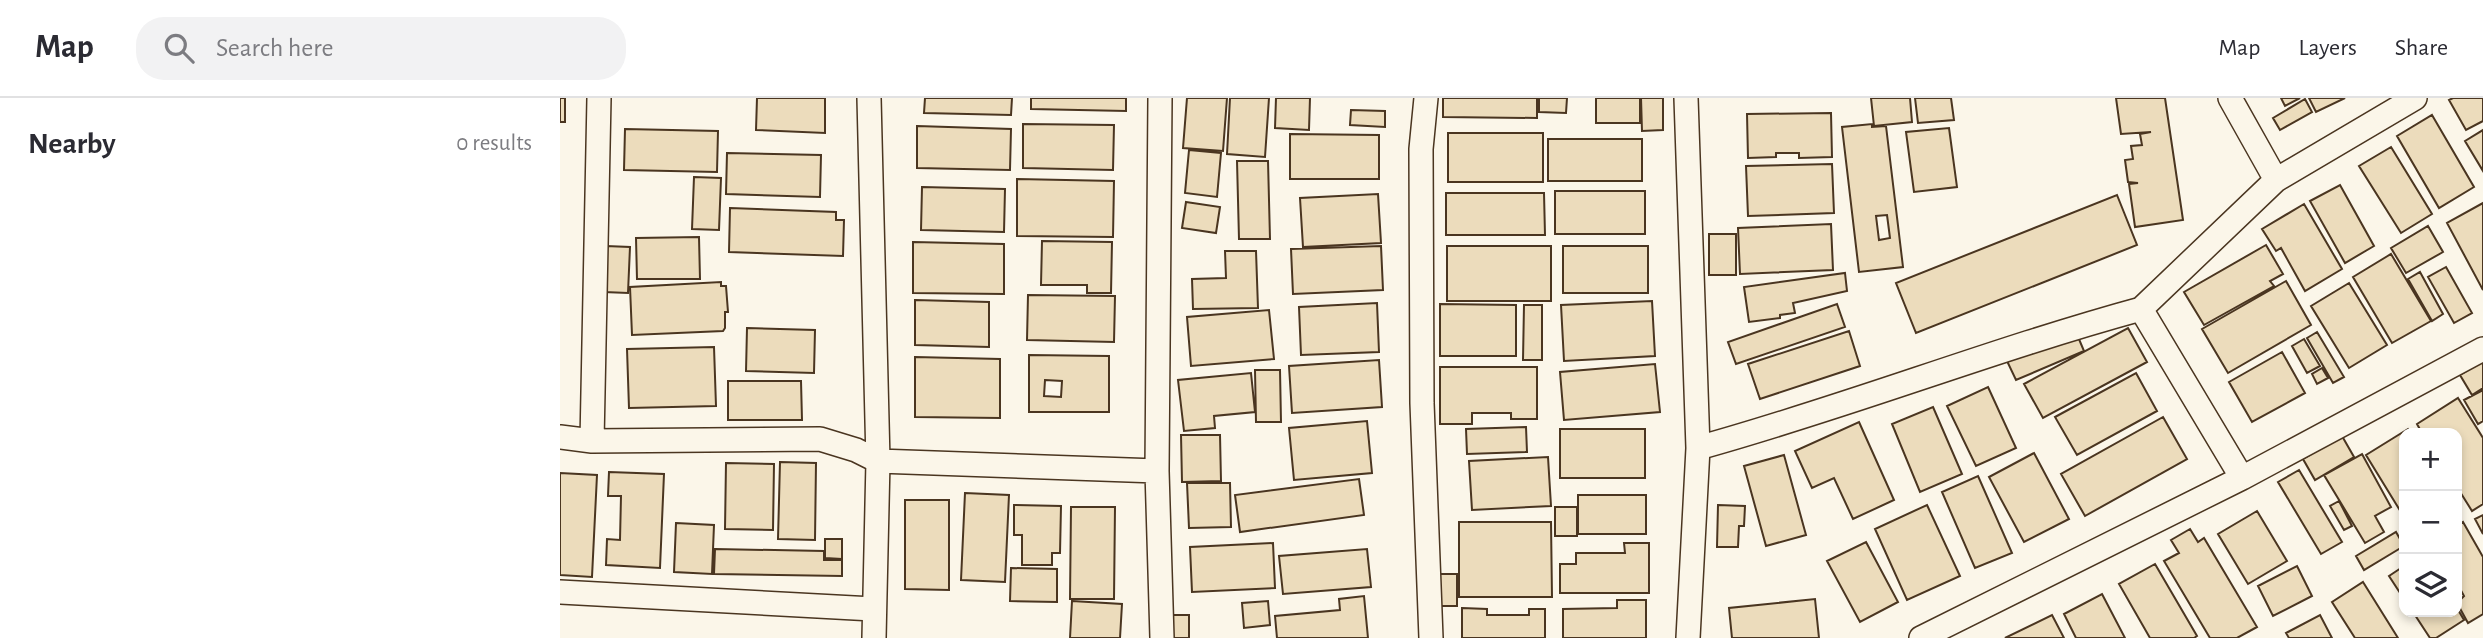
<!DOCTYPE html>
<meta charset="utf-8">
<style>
:root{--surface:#fff;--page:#f2f2f3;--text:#2b2b33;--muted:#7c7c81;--line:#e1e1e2}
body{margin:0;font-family:"Alegreya Sans",sans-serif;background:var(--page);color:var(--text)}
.controls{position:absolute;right:21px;bottom:21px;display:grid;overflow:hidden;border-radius:14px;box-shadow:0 4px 10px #0003}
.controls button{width:63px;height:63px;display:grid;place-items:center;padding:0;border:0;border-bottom:2px solid var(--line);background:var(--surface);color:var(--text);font:35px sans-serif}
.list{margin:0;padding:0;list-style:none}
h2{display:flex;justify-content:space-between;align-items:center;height:91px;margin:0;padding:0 28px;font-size:30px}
h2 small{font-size:23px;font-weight:400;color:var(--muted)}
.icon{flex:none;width:38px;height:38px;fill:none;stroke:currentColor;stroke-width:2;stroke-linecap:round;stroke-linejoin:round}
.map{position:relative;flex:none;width:1923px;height:540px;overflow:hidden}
header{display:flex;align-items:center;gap:42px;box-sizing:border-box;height:98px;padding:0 35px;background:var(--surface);border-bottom:2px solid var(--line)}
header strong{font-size:33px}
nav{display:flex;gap:38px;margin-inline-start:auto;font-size:24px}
.search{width:490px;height:63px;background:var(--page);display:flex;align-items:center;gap:18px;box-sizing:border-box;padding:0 24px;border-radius:28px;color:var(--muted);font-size:26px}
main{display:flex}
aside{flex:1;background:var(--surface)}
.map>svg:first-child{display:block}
.building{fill:#ecdcbc;stroke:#4a3520;stroke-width:2;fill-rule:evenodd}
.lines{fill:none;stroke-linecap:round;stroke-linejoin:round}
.street-casing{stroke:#4a3520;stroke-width:26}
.street{stroke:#fbf6e9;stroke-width:23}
</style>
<header>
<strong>Map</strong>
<div class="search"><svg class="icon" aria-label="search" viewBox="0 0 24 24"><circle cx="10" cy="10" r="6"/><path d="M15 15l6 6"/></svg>Search here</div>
<nav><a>Map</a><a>Layers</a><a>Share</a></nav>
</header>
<main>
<aside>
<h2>Nearby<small>0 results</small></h2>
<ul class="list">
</ul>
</aside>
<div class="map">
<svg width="1923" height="540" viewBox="0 0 1923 540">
<rect width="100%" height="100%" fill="#fbf6e9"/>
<path class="building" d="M0 0H5V24H0Z
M197 0H265V35L196 32Z
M365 0H452L451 17 364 15Z
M471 0H566V13L471 11Z
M627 0H667L663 53 623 50Z
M670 0H709L705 59 667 56Z
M716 0H750L749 32 715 30Z
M883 0H977V20L883 19Z
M979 0H1007L1006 15 979 14Z
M1036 0H1080V25H1036Z
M1081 0H1103V32L1082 33Z
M1311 0H1350L1352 24 1314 28Z
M1355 0H1391L1394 22 1358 25Z
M1556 0H1605L1623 122 1575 129 1569 86 1578 85 1568 84 1565 62 1573 61 1571 48 1582 47 1580 36 1591 34 1561 36Z
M1721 0H1740L1725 8Z
M1749 0H1785L1756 14Z
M1893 0H1923V23L1906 32 1889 2Z
M1745 1 1752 14 1720 32 1713 20Z
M791 12 825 13V29L790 27Z
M1271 15 1272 59 1239 60V55H1216V59L1188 60 1187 16Z
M1872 17 1914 89 1879 110 1837 38Z
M463 26 554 27 553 72 463 70Z
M1312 26V29L1326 28 1343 169 1299 174 1282 29ZM1327 117 1330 140 1319 142 1316 118Z
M357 28 451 31 450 72 357 70Z
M1389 30 1397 89 1354 94 1346 34Z
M65 31 158 33 157 74 64 72Z
M1923 32V73L1905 43Z
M888 35H983V84H888Z
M730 36 819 37V81H730Z
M988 41H1082V83H988Z
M1831 49 1872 116 1841 135 1799 68Z
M629 52 661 55 657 99 625 95Z
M167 55 261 57 260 99 166 96Z
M677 63H708L710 141H679Z
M1272 66 1274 115 1188 118 1186 68Z
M134 79 161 80 159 132 132 131Z
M457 81 554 83 553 139 457 138Z
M1780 87 1814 148 1785 165 1750 103Z
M362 89 445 91 444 134 361 132Z
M995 93H1085V136H995Z
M886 95H984L985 137H886Z
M818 96 821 145 743 149 740 100Z
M1557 97 1577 147 1356 235 1336 185Z
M626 104 660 109 656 135 622 130Z
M1923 105V192L1887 125Z
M1744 106 1782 171 1745 193 1721 150 1716 153 1702 131Z
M170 110 276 114V122H284L283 158 169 154Z
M1271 126 1273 172 1180 176 1178 130Z
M1868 128 1883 154 1846 175 1831 150Z
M1149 136H1176V177H1149Z
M139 139 140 181H77L76 140Z
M482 143 552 144 551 195H527V187H481Z
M353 144 444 146V196L353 195Z
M1706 147 1723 176 1710 183 1714 188 1644 227 1624 194Z
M46 148 70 149 68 195 44 194Z
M821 148 823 192 733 196 731 151Z
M887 148H991V203H887Z
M1003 148H1088V195H1003Z
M665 153H696L698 210 633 211 632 181 666 180Z
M1831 156 1871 223 1832 245 1793 179Z
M1886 169 1912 215 1894 225 1868 179Z
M1860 174 1883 216 1872 223 1848 181Z
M1285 175 1287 193 1233 205 1235 215 1220 217V220L1189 224 1184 189Z
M1726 183 1751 227 1668 275 1642 231Z
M161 184V188H166L168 214H165V230L163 233 72 237 70 189Z
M1789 185 1827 247 1789 270 1751 208Z
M468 197 555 198 554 244 467 242Z
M355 202 429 204V249L355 247Z
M1092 203 1095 258 1004 263 1001 207Z
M817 205 819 254 741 257 739 209Z
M880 206 956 207V258H880Z
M1277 206 1285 229 1176 266 1168 244Z
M964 207H982V262H963Z
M709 212 714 261 631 268 627 219Z
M187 230 255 232 254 275 186 273Z
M1568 230 1587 264 1483 320 1464 286Z
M1289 233 1300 268 1200 301 1188 266Z
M1516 234 1524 253 1456 282 1447 263Z
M1757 234 1784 279 1773 285 1747 240Z
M1744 241 1760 268 1747 275 1732 248Z
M154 249 156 308 69 310 67 251Z
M1722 254 1745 295 1692 324 1669 284Z
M469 257 549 258V314H469ZM485 282 502 283 501 299 484 298Z
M355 259 440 261V320L355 319Z
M819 262 822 309 732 315 729 268Z
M1923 263V290L1912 297 1900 277Z
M1095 266 1100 314 1004 322 1000 274Z
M880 269H977V321H951V315H912V326H880Z
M1762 270 1768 280 1757 286 1752 276Z
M695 272H720L721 324H696Z
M691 275 695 314 654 318 655 330 624 333 618 282Z
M1576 275 1597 313 1517 357 1495 319Z
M168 283H241L242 322H168Z
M1428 289 1456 350 1416 368 1387 308Z
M1923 292V323L1918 326 1904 302Z
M1898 300 1923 340V406L1912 413 1897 389V335H1862L1857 326Z
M1373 309 1402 376 1360 394 1332 326Z
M1603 319 1627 361 1525 418 1501 376Z
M807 323 812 375 734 382 729 330Z
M1299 324 1334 402 1293 421 1274 380 1252 390 1235 353Z
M966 329 967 354 907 356 906 331Z
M1000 331H1085V380H1000Z
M1848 331 1851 335H1844V419L1806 357Z
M621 337H660L661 383 622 384Z
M1782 338 1794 359 1755 382 1743 361Z
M1474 355 1509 421 1464 444 1429 379Z
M1802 356 1831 409 1815 418 1824 434 1805 445 1764 377Z
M1224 357 1246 437 1206 448 1184 368Z
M988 359 991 408 912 412 909 363Z
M220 364 256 365 255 442 218 441Z
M166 365 214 366 213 432 165 431Z
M1739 372 1782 444 1761 456 1718 384Z
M49 374 104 376 100 470 46 467 47 441 60 442 61 398H48Z
M0 375 37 377 32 479 0 477Z
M1418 378 1452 455 1415 470 1382 394Z
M799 381 804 417 680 434 675 397Z
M627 385H670L671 429 629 430Z
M405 395 449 397 445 484 401 482Z
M1018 397H1086V436H1018Z
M345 402H389V492L345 491Z
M1779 403 1792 428 1784 432 1770 408Z
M454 407 501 408 500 455H492V467H462V437H454Z
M1158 407 1185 408 1184 428H1179L1178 449H1157Z
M1367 407 1400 478 1347 502 1315 431Z
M511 409H555L554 501H510Z
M995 409H1017V438H995Z
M1697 413 1727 463 1688 486 1658 436Z
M1923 417V436L1915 421Z
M899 424H991L992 499H899Z
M1903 424 1923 459V516L1908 525 1897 505 1904 498 1897 485V428Z
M116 425 154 427 152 476 114 474Z
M1630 431 1638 444 1644 440 1697 529 1677 540H1650L1604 463 1619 455 1611 442Z
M1836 434 1844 448 1804 472 1796 458Z
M265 441H282V461L265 460Z
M1306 444 1338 504 1300 524 1267 463Z
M713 445 715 490 632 494 630 449Z
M1064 445H1089V495H1000V466H1016V455H1065Z
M155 451 264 453V462H282V478L154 476Z
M807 451 811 489 723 496 719 458Z
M1595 466 1637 538 1634 540H1590L1559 486Z
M1737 468 1752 498 1713 518 1698 488Z
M1844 468V501L1829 478Z
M451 470 497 471V504L450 503Z
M878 476H897V508H878Z
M1803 484 1838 540H1795L1772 504Z
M1542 496 1565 540H1516L1504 516Z
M804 498 808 540H717L715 518 780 512 779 501Z
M1255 501 1259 540H1172L1169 510Z
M1057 502H1086V540H1003V511L1057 510Z
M512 503 562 506 560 540H510Z
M708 503 710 527 684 530 682 505Z
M902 510 927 511V517H969V511H985V540H902Z
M1897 510 1904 522 1876 540H1870L1853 514H1897Z
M606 517H629V540H607Z
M1492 517 1504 540H1445Z
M1760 517 1772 540H1729L1726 535Z"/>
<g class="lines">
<defs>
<path id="street" d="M309 0 318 363 314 540
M600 0 597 373 602 540
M866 0 861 51 862 305 871 540
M1126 0 1138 350 1128 540
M1716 82 1855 0
M1581 211 1716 82 1670 0
M0 339 32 343 260 341 296 352 318 363 597 373
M32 343 39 0
M1138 350C1287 309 1431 252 1581 211L1682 380
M0 494 313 511
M1361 540 1682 380 1923 251"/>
</defs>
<use href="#street" class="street-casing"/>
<use href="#street" class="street"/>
</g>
</svg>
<div class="controls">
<button>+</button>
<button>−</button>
<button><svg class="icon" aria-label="layers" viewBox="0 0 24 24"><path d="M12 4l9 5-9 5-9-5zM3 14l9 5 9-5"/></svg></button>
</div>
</div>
</main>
